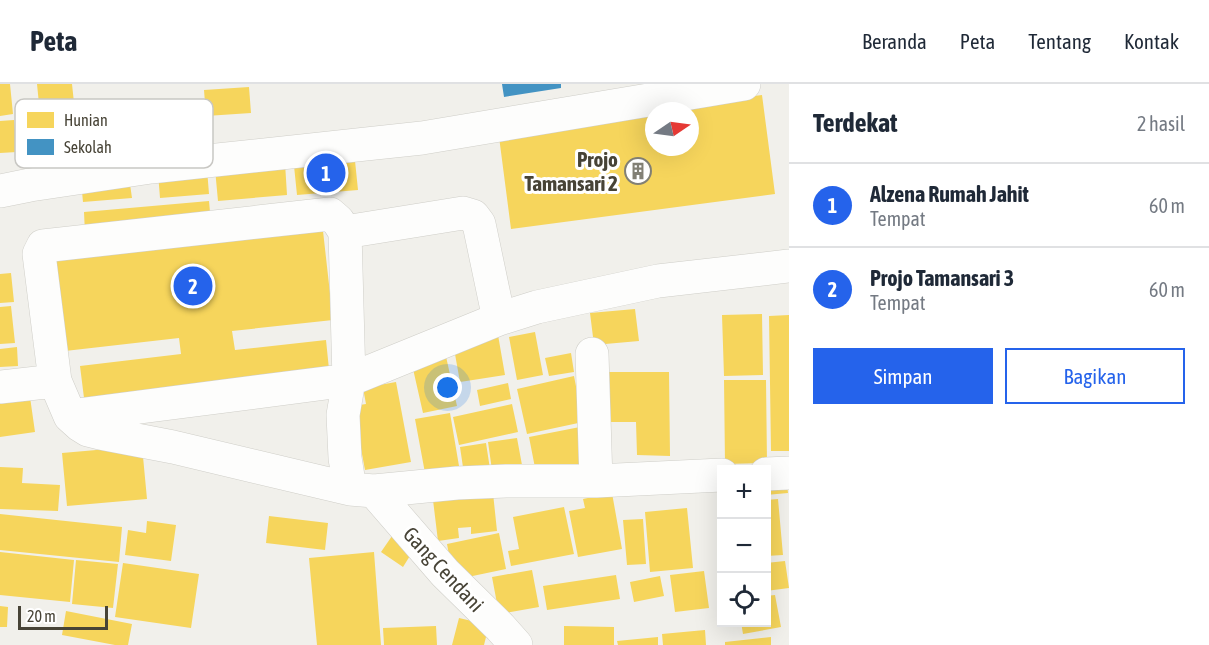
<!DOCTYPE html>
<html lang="id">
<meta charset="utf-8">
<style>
:root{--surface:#fff;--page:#f2f2f3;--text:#1f2937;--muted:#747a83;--line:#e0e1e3;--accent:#2563eb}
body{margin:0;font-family:"Asap Condensed",sans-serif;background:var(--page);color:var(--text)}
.controls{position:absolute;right:18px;bottom:18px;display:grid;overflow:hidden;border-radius:0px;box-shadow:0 6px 24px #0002}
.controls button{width:54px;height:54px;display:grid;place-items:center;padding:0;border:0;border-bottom:2px solid var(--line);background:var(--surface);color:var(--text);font:30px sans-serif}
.compass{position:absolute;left:645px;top:18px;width:54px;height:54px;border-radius:50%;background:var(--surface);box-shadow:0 6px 24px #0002;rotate:77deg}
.scale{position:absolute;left:18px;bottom:15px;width:90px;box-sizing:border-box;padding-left:6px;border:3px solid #474336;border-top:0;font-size:16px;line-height:21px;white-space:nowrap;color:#474336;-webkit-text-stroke:4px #fff;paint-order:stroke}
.you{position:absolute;left:448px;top:304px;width:21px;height:21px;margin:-15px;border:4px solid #fff;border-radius:50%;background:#1a73e8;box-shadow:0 0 0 9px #1a73e833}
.badge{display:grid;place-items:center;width:39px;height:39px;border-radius:50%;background:var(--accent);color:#fff;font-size:20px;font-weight:700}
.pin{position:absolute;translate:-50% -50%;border:3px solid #fff;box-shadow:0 2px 6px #0006}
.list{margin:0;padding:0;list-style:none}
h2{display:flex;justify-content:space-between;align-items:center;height:78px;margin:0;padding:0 24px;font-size:26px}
h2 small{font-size:20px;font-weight:400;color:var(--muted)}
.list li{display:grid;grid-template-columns:39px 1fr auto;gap:18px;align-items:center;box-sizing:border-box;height:84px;padding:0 24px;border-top:2px solid var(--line)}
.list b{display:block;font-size:22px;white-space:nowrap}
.list p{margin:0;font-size:20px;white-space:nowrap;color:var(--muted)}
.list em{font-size:20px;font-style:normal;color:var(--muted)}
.actions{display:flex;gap:12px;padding:18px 24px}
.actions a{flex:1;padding:14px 0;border:2px solid var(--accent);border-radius:0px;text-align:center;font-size:21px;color:var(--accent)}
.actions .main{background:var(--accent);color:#fff}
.icon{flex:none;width:33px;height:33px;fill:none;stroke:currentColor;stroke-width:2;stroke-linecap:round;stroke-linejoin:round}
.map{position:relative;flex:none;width:789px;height:561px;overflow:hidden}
header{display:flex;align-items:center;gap:36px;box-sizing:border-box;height:84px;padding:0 30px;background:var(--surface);border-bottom:2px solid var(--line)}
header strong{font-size:28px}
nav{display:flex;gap:33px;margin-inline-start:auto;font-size:21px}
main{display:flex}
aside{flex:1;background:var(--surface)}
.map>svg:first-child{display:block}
.homes{fill:#f6d55c;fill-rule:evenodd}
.schools{fill:#4393c3}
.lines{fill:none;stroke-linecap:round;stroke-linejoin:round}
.minor-casing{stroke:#cfcec8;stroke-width:34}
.minor{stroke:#fdfdfc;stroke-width:33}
.labels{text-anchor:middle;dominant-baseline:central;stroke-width:6;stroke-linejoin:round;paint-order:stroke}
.poi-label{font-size:21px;font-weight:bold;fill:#474336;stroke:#fff;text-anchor:end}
.street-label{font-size:21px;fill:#474336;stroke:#fff}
.key{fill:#fff;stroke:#c8c7c3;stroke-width:1.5}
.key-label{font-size:16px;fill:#474336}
</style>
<header>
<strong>Peta</strong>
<nav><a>Beranda</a><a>Peta</a><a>Tentang</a><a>Kontak</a></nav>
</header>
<main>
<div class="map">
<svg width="789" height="561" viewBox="0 0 789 561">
<rect width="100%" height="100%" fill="#f1f0eb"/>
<path class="homes" d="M0 0H10L13 30 0 32Z
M37 0H72L77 47 42 50Z
M249 3 251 29 206 32 204 6Z
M762 11 775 110 511 145 498 45ZM654 27H690V63H654Z
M14 36 17 68 0 69V37Z
M354 67 358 106 297 111 293 72Z
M285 79 287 111 218 117 215 85Z
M207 85 209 110 160 114 158 89Z
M129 93 132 114 83 118 81 97Z
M209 117 211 139 85 150 84 128Z
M322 138 333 236 232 247 235 266 326 256 330 295 85 322 80 282 181 270 179 254 65 267 54 167Z
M11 189 14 218 0 219V190Z
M11 222 15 259 0 260V223Z
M635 225 639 257 594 261 590 229Z
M762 230 763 291 724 292 722 231Z
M789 231V367H771L769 232Z
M535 248 543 291 517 296 509 253Z
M498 251 505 291 460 298 453 259Z
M17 263 18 282 0 283V265Z
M445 268 457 322 423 329 411 276Z
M571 269 574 288 549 292 545 274Z
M603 288H669L670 372 637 371 636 338H603Z
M574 292 583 338 527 350 517 305Z
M724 296H766L767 379 725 380Z
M396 298 411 378 365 386 353 322 366 320 363 304Z
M508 299 511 315 480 322 477 306Z
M30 313 35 348 0 353V318Z
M512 320 518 348 459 361 453 333Z
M450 329 459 382 425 389 415 335Z
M580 343 587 385 537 394 529 353Z
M517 354 522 381 492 386 488 358Z
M486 359 490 385 464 390 460 363Z
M142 362 147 415 67 422 62 369Z
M0 383 23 384 22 399 60 401 58 427 0 425Z
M786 391 788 409 766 411V392Z
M493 409 497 447 471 450V443L458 444 459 454 438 457 433 416Z
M612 409 622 465 578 473 569 427 585 424 583 415Z
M778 415 783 471 766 472V416Z
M564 423 574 470 511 482 508 467 519 465 513 433Z
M687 424 693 484 650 488 645 428Z
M0 430 122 443 119 478 0 466Z
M269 432 328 439 325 466 266 459Z
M643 435 646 480 627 481 623 436Z
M147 437 176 441 171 477 125 471 128 446 146 449Z
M499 449 506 485 463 494 452 487 447 460Z
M392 452 413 467 403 483 381 468Z
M0 468 74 476 70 518 0 511Z
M374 468 381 561H317L309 474Z
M76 476 118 480 113 524 72 520Z
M785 477 789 504 766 507V479Z
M123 479 199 490 191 544 115 533Z
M532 486 539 523 499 530 492 493Z
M704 487 709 524 675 528 670 491Z
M616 491 620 515 547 526 543 502Z
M660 492 664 512 634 518 630 498Z
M775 511 781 543 743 550 741 538H766V512Z
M0 522 8 523 7 543H0Z
M66 527 132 540 128 561H115L62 551Z
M459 534 489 541 484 561H452Z
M436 542 437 561H384L383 544Z
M564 542 614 543V561H564Z
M705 546 706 561H663L662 550Z
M658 553V561H618L617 557Z
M771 553V561H725V558Z"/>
<path class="schools" d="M502 0H561V4L504 13Z"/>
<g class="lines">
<defs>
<path id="minor" d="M0 107 30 101 151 83 422 54 744 0
M345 148 463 129 473 132 479 140 499 235
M592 270 596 397
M0 303 55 297
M70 332 349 296 345 148 338 137 330 130 43 162 39 170 55 297 70 332 80 341 88 346 100 349 173 363 350 405 374 407 457 399 506 397H596L722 391
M766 390 789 389
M350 405 345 374 343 331 349 296 499 235 537 223 658 197 789 182
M374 407 445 489 500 543 516 561"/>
</defs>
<use href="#minor" class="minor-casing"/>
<use href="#minor" class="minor"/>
</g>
<defs>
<symbol id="building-ring" viewBox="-11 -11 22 22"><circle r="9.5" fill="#fff" stroke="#828075" stroke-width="1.5"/><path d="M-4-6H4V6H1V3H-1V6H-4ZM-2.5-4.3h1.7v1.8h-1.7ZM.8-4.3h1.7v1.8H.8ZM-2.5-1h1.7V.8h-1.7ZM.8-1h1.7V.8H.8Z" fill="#828075"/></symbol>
</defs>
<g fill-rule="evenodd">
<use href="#building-ring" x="623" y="72" width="30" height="30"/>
</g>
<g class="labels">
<g class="poi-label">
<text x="618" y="75">Projo<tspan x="618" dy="24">Tamansari 2</tspan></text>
</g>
<g class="street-label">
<text transform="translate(444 485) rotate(47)">Gang Cendani</text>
</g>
</g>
<rect x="15" y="15" width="198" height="69" rx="9" class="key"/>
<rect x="27" y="28" width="27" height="16" fill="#f6d55c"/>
<rect x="27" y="55" width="27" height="16" fill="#4393c3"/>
<g class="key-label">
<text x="64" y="42">Hunian</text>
<text x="64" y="69">Sekolah</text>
</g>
</svg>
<div class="controls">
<button>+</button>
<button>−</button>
<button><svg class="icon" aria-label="locate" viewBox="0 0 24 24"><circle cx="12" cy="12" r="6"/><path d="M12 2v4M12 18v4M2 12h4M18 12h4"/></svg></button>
</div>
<svg class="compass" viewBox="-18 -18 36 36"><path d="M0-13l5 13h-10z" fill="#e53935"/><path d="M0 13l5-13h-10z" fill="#747a83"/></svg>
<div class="scale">20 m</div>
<div class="you"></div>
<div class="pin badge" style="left:326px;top:89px">1</div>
<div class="pin badge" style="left:193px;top:202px">2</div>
</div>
<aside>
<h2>Terdekat<small>2 hasil</small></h2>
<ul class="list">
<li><span class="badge">1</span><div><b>Alzena Rumah Jahit</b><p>Tempat</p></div><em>60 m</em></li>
<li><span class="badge">2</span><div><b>Projo Tamansari 3</b><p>Tempat</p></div><em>60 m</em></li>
</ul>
<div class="actions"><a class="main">Simpan</a><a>Bagikan</a></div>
</aside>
</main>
